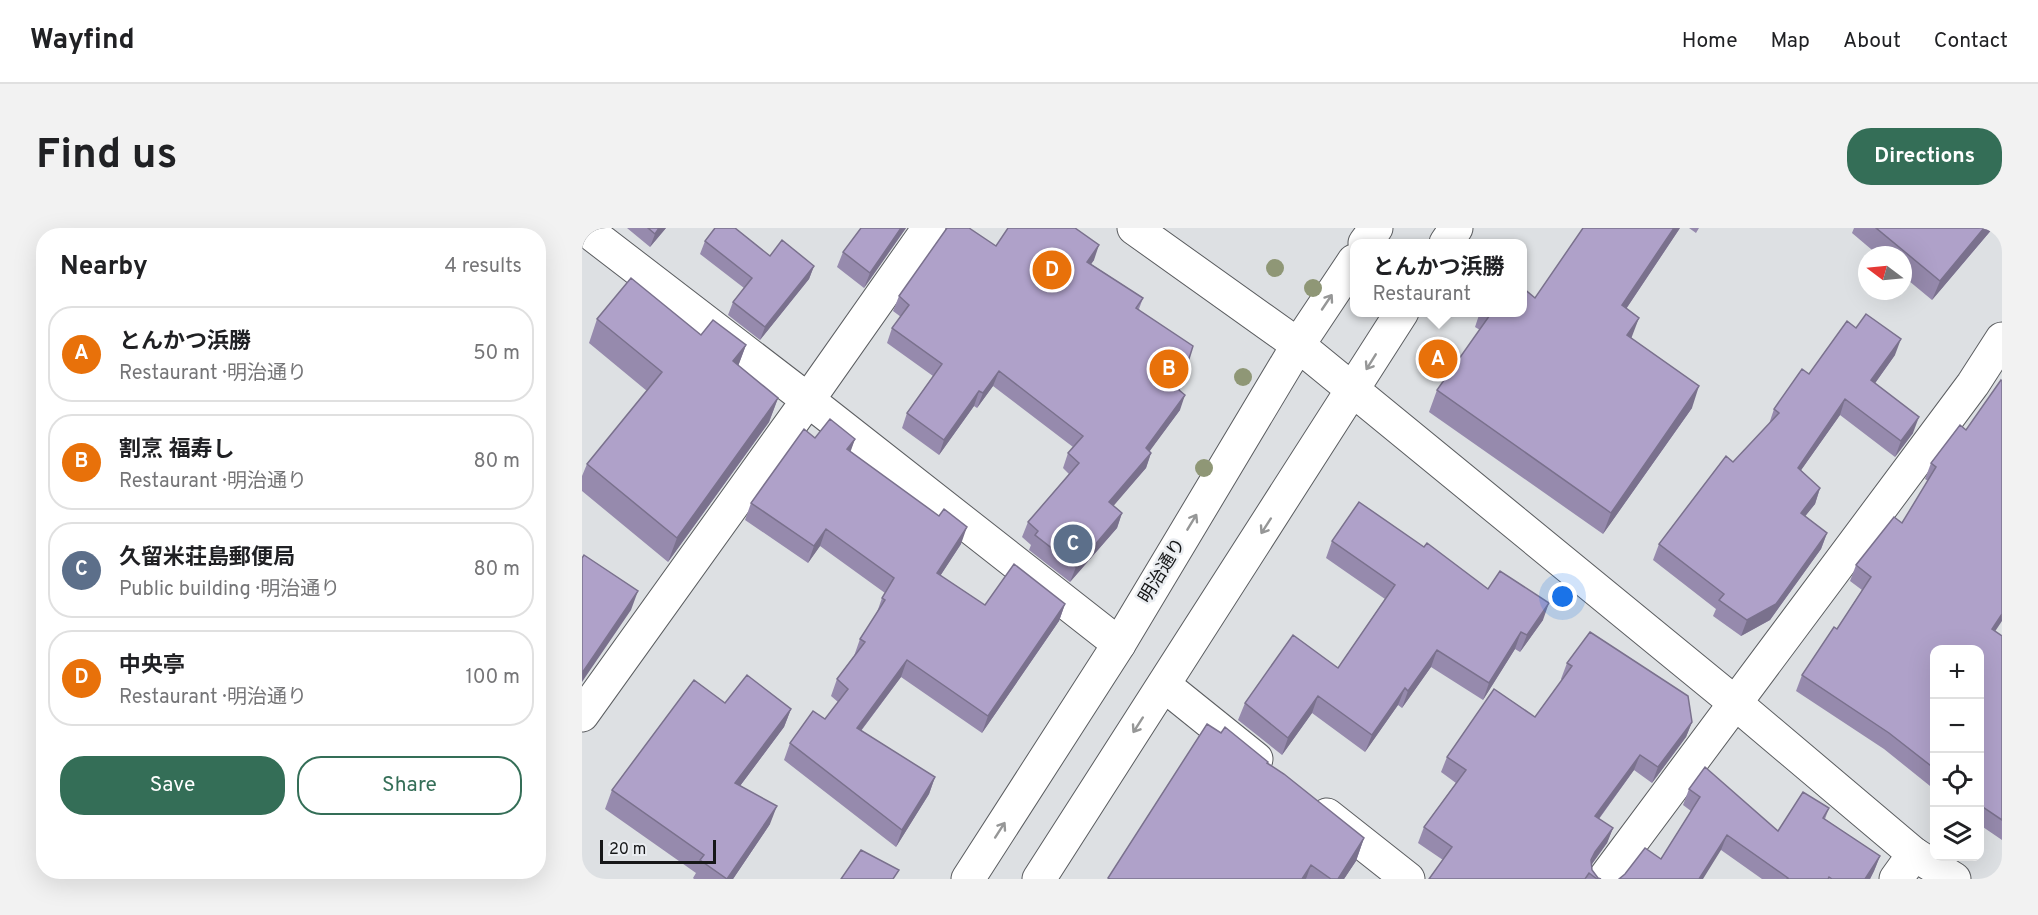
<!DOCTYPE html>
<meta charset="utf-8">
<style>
:root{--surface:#fff;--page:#f2f2f2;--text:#202124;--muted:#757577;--line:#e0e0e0;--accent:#346e57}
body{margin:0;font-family:Overpass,"Noto Sans JP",sans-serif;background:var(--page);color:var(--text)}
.controls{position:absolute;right:18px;bottom:18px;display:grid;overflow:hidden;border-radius:12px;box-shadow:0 6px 24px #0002}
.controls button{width:54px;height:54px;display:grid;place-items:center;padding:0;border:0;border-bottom:2px solid var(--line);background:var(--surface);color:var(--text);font:30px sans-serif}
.compass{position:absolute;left:1276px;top:18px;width:54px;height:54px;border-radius:50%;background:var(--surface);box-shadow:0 6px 24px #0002;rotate:286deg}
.scale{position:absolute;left:18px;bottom:15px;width:116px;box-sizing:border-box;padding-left:6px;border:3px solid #161718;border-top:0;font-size:16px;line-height:21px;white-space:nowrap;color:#161718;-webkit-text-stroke:4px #eaedf1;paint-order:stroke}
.you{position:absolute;left:981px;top:369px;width:21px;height:21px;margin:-15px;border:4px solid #fff;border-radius:50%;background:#1a73e8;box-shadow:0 0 0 9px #1a73e833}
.badge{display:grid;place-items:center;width:39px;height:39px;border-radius:50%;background:var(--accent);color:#fff;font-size:20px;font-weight:700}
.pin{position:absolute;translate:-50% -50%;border:3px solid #fff;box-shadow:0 2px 6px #0006}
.popup{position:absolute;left:768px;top:11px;width:177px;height:78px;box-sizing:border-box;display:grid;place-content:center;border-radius:12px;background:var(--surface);filter:drop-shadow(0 2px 4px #0005);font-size:20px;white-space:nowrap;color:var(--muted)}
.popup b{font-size:22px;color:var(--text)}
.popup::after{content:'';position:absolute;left:50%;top:100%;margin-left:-12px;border:12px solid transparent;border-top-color:var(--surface)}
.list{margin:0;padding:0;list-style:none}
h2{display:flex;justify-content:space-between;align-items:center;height:78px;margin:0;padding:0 24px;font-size:26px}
h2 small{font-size:20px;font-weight:400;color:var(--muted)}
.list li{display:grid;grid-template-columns:39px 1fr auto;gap:18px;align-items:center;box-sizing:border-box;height:96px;margin:0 12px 12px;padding:0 12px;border:2px solid var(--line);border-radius:24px}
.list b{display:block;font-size:22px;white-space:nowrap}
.list p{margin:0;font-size:20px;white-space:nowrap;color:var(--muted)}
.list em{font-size:20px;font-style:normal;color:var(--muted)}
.actions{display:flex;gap:12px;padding:18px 24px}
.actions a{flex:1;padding:14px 0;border:2px solid var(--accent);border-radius:24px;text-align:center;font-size:21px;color:var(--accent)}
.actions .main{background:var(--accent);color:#fff}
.icon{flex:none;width:33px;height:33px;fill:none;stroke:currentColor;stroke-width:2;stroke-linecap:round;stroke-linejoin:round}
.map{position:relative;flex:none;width:1420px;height:651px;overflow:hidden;border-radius:24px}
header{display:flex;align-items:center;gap:36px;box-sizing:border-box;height:84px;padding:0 30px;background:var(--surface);border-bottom:2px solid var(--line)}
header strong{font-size:28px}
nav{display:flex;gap:33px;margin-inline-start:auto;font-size:21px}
.intro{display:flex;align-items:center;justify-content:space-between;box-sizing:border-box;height:144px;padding:0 36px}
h1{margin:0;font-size:42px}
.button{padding:15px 27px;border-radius:24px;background:var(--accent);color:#fff;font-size:21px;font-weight:700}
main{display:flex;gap:36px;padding:0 36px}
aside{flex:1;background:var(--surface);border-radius:24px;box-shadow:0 6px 24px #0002}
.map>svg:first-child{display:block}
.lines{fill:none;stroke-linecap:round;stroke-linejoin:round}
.street-casing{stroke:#5b5d60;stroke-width:35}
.secondary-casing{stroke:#5b5d60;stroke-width:35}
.street{stroke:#fff;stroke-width:33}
.secondary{stroke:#fff;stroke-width:33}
.tree{fill:#8f9776}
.wall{fill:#968aad}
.shaded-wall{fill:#7a718d}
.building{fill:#afa1c9;stroke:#7a718d;stroke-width:1.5}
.oneway{stroke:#969797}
.labels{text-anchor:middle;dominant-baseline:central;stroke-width:5;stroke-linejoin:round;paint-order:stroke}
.street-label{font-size:18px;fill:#161718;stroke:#eaedf1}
</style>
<header>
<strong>Wayfind</strong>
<nav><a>Home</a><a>Map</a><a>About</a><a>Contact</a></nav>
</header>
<div class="intro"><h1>Find us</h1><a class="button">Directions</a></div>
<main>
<aside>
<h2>Nearby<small>4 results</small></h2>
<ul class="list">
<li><span class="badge" style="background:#e8710a">A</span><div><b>とんかつ浜勝</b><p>Restaurant · 明治通り</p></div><em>50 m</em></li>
<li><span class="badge" style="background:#e8710a">B</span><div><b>割烹 福寿し</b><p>Restaurant · 明治通り</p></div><em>80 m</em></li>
<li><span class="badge" style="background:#5c6f8a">C</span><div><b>久留米荘島郵便局</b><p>Public building · 明治通り</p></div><em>80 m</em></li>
<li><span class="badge" style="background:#e8710a">D</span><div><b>中央亭</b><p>Restaurant · 明治通り</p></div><em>100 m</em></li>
</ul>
<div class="actions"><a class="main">Save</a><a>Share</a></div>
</aside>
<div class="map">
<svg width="1420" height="651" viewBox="0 0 1420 651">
<rect width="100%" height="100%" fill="#dde0e3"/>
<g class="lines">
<defs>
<path id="street" d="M2 0 226 172 537 416
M582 457 674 531
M0 487 226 172 347 0
M745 587 826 651
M1022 651 1391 156 1420 111
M1314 651 1332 626"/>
<path id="secondary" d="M552 0 716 117 1152 474 1332 626 1372 651
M783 15 794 0
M864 15 874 0
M386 651 537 416 716 117 772 33
M457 651 820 84"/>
</defs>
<use href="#street" class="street-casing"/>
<use href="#secondary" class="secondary-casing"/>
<use href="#street" class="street"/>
<use href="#secondary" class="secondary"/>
</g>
<g class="tree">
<circle cx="693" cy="40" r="9"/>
<circle cx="731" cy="60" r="9"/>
<circle cx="661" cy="149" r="9"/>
<circle cx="622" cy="240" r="9"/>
</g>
<path class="wall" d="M45 0H84L68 19Z
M324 0 282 60 255 39 261 24Z
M1098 0 1044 81 1049 110 1110 180 1021 306 847 184 855 162 898 102 893 99 898 84H940L953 70Z
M1107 0H1117L1114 5Z
M1272 0H1411L1350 72 1321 48V27H1296L1270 5Z
M123 13 232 38 227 51 178 112 146 87 151 74 162 60 118 26Z
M414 18 512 32 509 36 561 70 557 81 597 162 598 182 567 223 569 225 564 240 531 277 540 285 535 300 488 354 447 322 449 317 440 309 446 294 487 246 481 240 486 225 491 219 411 158 395 180 392 178 357 227 320 200 325 185 351 148 305 115 310 100 319 89 311 83 317 68Z
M15 91 119 107 164 117 156 138 196 170 187 194 86 334 0 263V248L5 236 65 163 7 115Z
M1313 127 1293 155 1331 205 1313 229 1258 187 1219 242 1238 260 1233 276 1223 288 1245 305 1239 321 1188 392 1159 408 1131 388 1134 381 1071 332 1077 316 1187 196 1192 181 1227 146Z
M1384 202 1413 403 1420 408V612L1398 597V422H1353V562L1302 521 1214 463 1220 447 1255 401 1280 362 1268 353 1274 337 1320 295 1346 253 1343 251 1349 235Z
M233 210 273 211 268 223 379 316 358 348 403 377 483 376 477 393 400 505 319 449 279 503 353 549 347 566 314 619 202 532 208 515 243 491 256 474 249 468 255 451 272 428 278 411 294 387 300 370 303 365 238 318 226 335 163 292 169 275Z
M750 313 842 319 906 361 961 392 938 424 933 421 901 472 849 439 820 480 816 477 783 524 730 485 700 527 656 492 663 475 756 440 803 371 744 330Z
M985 435 1110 494 1104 509 1070 555 1052 542 1017 591 1031 600 1025 615 1010 636V642L1016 650 1019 651H847L861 632 836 615 842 599 874 555 859 544 865 529 953 489 980 452 979 451Z
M143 475 209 481 202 499 158 558 188 596 151 651H112L111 650 114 645 23 581 30 562Z
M625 496 686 536 782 610 774 633 762 651H526Z
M1107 561 1196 603 1247 580 1243 591 1298 628 1292 643 1288 651H1180L1139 622 1079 631 1109 583 1101 577Z"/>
<path class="shaded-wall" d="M77 0H84L68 19 73 6Z
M319 0H324L282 60 288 45Z
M1092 0H1098L1032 99 1040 77Z
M1402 0H1411L1350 72 1358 53Z
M517 17 512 32 500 49 505 34Z
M232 38 227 51 178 112 183 99Z
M1057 90 1049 111 1045 107Z
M1319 111 1313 127 1284 168 1289 152Z
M164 117 155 141 151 133Z
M417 143 411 158 395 180 401 165Z
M1117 158 1110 180 1021 306 1029 285Z
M397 163 392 178 357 227 362 212Z
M603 167 598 182 559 235 564 220Z
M196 170 187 194 86 334 95 310Z
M1263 171 1258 187 1210 255 1216 240Z
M1337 189 1331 205 1313 229 1319 213Z
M273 211 267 228 265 221Z
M569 225 564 240 522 289 527 274Z
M1238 260 1233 276 1213 301 1219 285Z
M540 285 535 300 488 354 494 339Z
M385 299 379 316 349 362 355 345Z
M244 301 238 318 226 335 232 318Z
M1245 305 1239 321 1188 392 1159 408 1165 392Z
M56 363 49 382 0 454V445Z
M967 375 961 392 938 424 945 407Z
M483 376 477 393 400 505 406 488Z
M1420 386V393L1404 417 1410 401Z
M939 404 933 421 901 472 907 455Z
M855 422 849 439 820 480 826 463Z
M325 432 319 449 268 517 275 500Z
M823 460 816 477 783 524 790 507Z
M736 468 730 485 700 527 706 510Z
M209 481 202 499 146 574 153 555Z
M1110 494 1104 509 1070 555 1076 539Z
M1058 527 1052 542 1007 604 1013 588Z
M353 549 347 566 314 619 320 602Z
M195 578 188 596 151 651H145Z
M1031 600 1025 615 1007 640 1013 624Z
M1145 607 1139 622 1121 651H1117Z
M782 610 774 633 762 651H756Z
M1298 628 1292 643 1288 651H1283Z
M729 637 724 651H720Z"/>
<path class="building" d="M66 0H77L73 6Z
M133 0H153L188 28 200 12 232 38 183 99 151 74 170 50 123 13Z
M279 0H319L288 45 261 24Z
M365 0H387L414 18 426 0H493L517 17 505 34 561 70 554 80 611 118 597 162 603 167 564 220 569 225 527 274 540 285 494 339 453 307 456 303 446 294 497 235 486 225 501 208 417 143 401 165 397 163 362 212 325 185 360 136 310 100 327 77 317 68Z
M1001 0H1092L1040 77 1057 90 1045 107 1117 158 1029 285 855 162 910 84H940V59L953 70Z
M1294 0H1402L1358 53Z
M49 50 119 107 131 92 164 117 151 133 196 170 95 310 5 236 80 144 15 91Z
M1284 86 1319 111 1289 152 1337 189 1319 213 1263 171 1216 240 1238 260 1219 285 1245 305 1194 376 1165 392 1137 372 1142 366 1077 316 1144 228 1151 234 1197 185 1192 181 1220 141 1227 146 1265 93 1274 100Z
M1419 152 1420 153V386L1410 401 1420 408V592L1398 577V422H1353V541L1307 505 1220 447 1252 399 1255 401 1289 349 1274 337 1312 289 1320 295 1354 239 1349 235 1378 197 1384 202Z
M248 191 273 211 265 221 357 288 362 281 385 299 355 345 403 377 432 336 483 376 406 488 325 432 275 500 353 549 320 602 208 515 231 483 243 491 266 461 255 451 283 414 278 411 303 372 300 370 312 350 244 301 232 318 169 275 222 201 233 210Z
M777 274 842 319 845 315 906 361 918 343 967 375 945 407 939 404 907 455 855 422 826 463 823 460 790 507 736 468 706 510 663 475 711 407 756 440 813 357 750 313Z
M2 327 56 363 0 445V330Z
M1008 404 1106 468 1110 494 1076 539 1058 527 1013 588 1031 600 1013 624 1009 632 1010 642 1016 650 1019 651H1015L1007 645 1003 651H847L870 619 842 599 884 542 865 529 912 461 953 489 990 438 985 435Z
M165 447 209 481 153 555 195 578 145 651 118 632 122 627 30 562 112 452 143 475Z
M625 496 639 505 643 499 686 534 685 535 702 546 782 610 756 651H749L729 637 720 651H528L526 650Z
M1123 539 1196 603 1221 564 1247 580 1241 590 1298 628 1283 651H1250L1247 649 1246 651H1205L1206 650 1145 607 1117 651H1037L1043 646 1063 620 1079 631 1118 569 1107 561Z
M279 622 317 642 311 651H259Z"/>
<defs><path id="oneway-shaft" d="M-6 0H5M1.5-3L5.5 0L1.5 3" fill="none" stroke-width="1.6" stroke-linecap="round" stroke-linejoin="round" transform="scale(1.5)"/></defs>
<g class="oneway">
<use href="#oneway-shaft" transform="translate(745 74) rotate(-56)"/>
<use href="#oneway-shaft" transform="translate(789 134) rotate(122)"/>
<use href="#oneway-shaft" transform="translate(610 294) rotate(-59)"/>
<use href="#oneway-shaft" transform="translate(684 298) rotate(123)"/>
<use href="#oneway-shaft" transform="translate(556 497) rotate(123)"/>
<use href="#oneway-shaft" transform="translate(418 602) rotate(-57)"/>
</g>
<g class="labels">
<g class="street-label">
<text transform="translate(581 343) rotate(-59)">明治通り</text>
</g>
</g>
</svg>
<div class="controls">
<button>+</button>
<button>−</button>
<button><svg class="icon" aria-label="locate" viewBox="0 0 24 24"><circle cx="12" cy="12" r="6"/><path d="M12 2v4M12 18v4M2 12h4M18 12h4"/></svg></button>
<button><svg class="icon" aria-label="layers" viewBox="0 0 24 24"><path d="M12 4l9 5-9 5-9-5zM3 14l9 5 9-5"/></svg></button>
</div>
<svg class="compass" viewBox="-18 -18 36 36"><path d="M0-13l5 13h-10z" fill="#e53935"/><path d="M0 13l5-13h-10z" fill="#757577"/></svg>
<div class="scale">20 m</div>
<div class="you"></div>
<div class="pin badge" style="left:856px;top:131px;background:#e8710a">A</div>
<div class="popup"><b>とんかつ浜勝</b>Restaurant</div>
<div class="pin badge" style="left:587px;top:141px;background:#e8710a">B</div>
<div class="pin badge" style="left:491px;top:316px;background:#5c6f8a">C</div>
<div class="pin badge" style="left:470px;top:42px;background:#e8710a">D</div>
</div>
</main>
